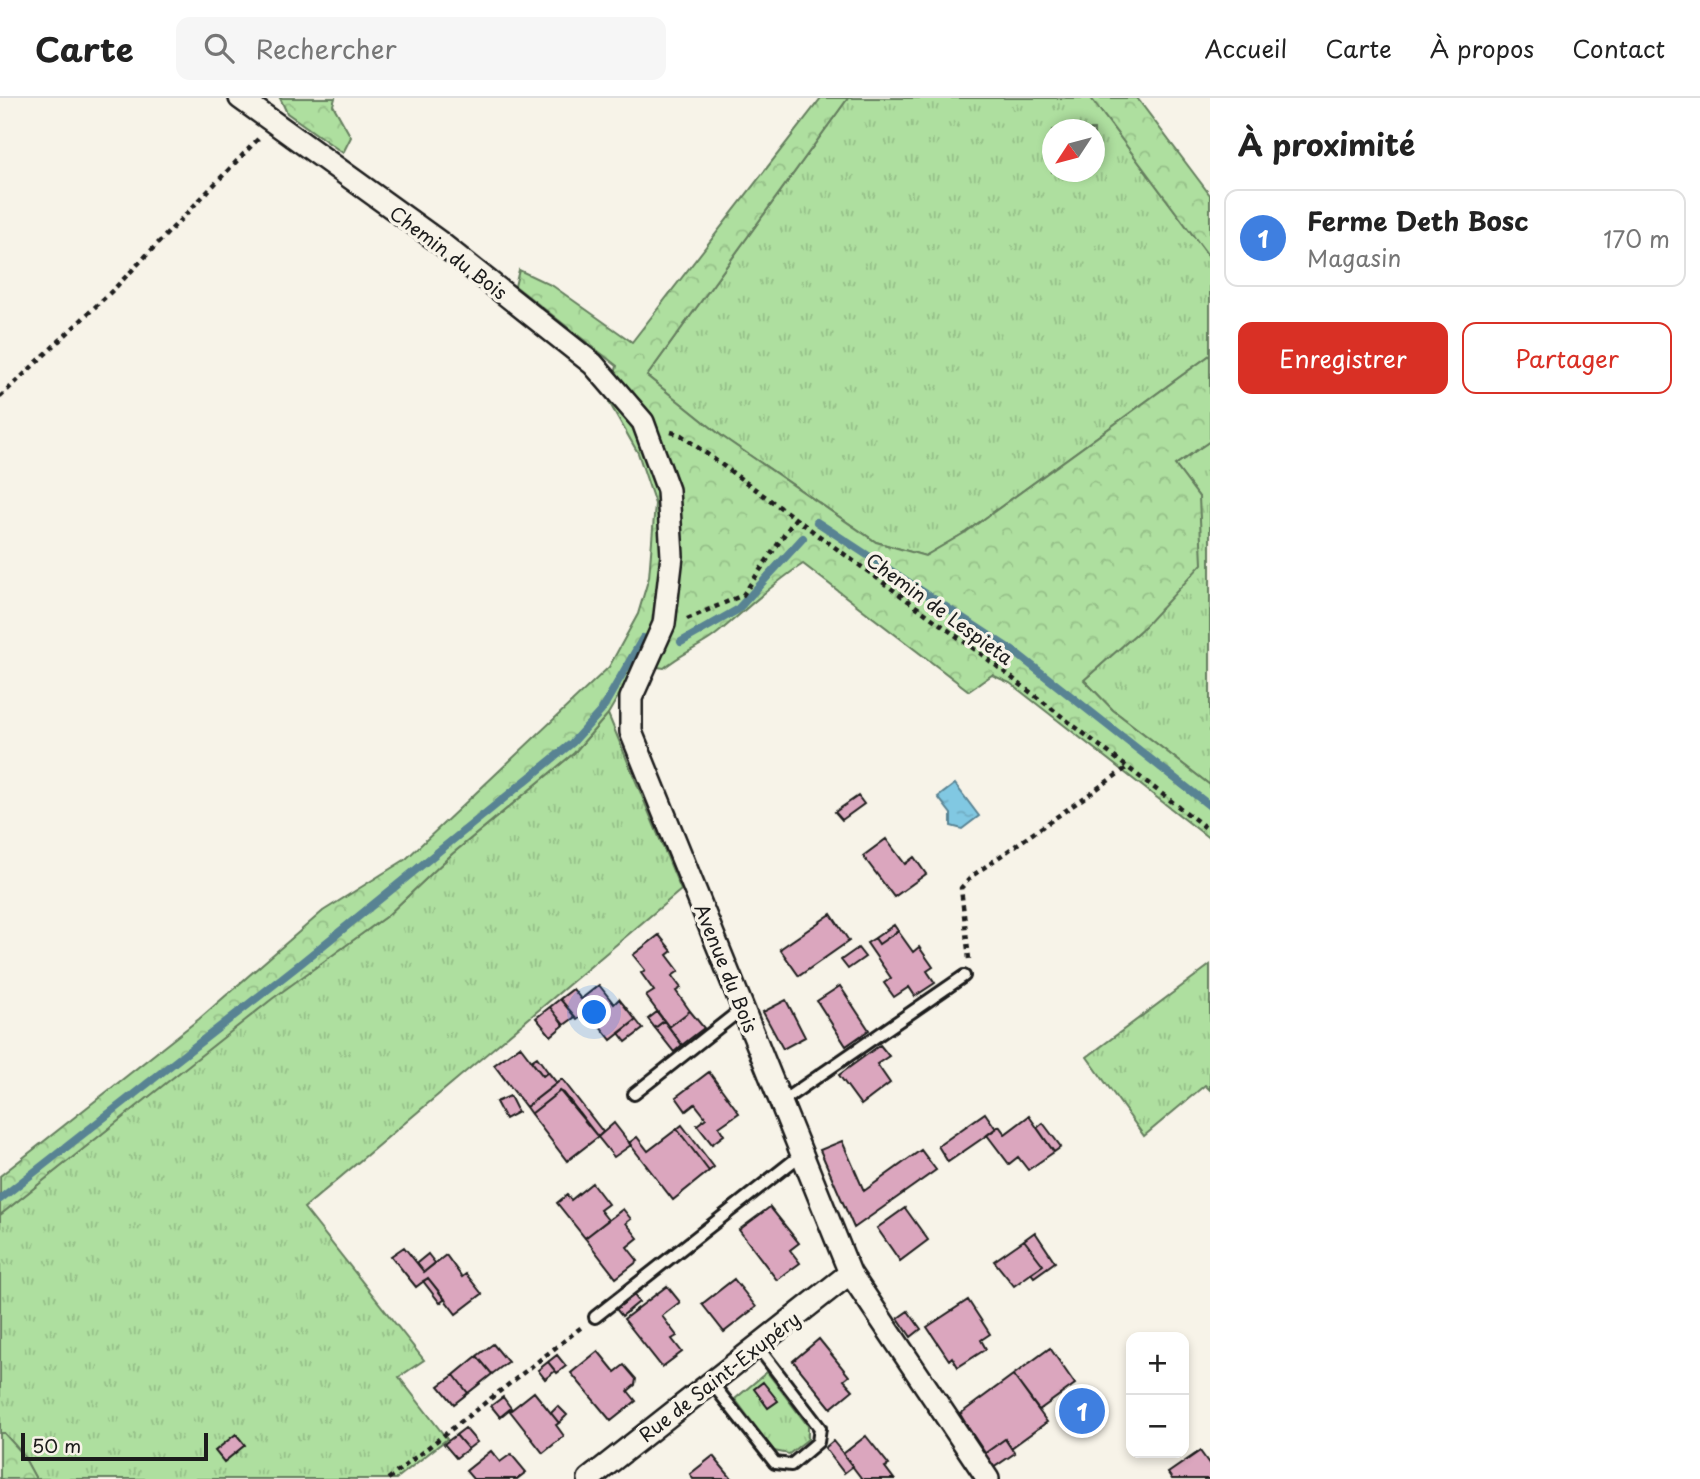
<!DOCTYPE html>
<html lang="fr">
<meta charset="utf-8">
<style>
:root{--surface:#fff;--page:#f6f6f6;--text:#222;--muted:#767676;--line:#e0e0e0;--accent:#d93025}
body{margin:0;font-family:"Playpen Sans",sans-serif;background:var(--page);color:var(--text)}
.controls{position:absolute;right:21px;bottom:21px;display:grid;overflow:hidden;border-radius:14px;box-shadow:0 4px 10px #0003}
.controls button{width:63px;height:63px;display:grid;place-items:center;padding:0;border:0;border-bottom:2px solid var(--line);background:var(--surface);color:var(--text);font:35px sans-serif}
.compass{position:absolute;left:1042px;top:21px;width:63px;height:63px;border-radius:50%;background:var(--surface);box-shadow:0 4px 10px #0003;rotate:234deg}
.scale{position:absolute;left:21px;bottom:18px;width:187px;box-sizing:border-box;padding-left:7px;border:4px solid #1c1c1c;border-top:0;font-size:19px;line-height:24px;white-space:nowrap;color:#1c1c1c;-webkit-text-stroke:5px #f7f3e8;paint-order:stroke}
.you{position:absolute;left:595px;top:915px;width:24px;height:24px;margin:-18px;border:5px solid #fff;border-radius:50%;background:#1a73e8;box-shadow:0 0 0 10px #1a73e833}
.badge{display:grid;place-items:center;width:46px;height:46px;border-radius:50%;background:var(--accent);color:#fff;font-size:23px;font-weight:700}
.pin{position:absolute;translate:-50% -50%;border:4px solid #fff;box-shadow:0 2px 7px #0006}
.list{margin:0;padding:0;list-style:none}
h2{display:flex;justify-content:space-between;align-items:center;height:91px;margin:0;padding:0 28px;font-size:30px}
h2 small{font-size:23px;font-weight:400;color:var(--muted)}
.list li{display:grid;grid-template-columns:46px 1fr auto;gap:21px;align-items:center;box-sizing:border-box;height:98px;margin:0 14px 14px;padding:0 14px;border:2px solid var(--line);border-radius:14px}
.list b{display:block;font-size:26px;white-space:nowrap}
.list p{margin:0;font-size:23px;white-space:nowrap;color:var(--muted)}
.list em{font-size:23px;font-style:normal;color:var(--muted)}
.actions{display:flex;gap:14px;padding:21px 28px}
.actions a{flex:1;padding:16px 0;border:2px solid var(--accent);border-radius:14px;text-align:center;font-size:24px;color:var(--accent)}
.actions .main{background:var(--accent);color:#fff}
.icon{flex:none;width:38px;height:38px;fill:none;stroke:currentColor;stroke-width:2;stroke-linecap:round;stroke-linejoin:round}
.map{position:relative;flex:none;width:1210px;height:1381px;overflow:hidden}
header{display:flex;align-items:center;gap:42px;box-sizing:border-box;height:98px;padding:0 35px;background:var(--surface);border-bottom:2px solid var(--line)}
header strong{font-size:33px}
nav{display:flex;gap:38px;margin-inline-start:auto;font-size:24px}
.search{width:490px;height:63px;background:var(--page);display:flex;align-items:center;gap:18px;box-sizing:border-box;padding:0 24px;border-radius:14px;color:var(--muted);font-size:26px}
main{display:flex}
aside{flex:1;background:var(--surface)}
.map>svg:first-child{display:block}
.grass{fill:url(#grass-tufts);stroke:#657e5e;stroke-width:2;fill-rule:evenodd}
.forest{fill:url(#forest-crowns);stroke:#657e5e;stroke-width:2}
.water{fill:url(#water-ripples);stroke:#598393;stroke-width:2}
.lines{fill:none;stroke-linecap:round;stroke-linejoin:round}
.stream{stroke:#598393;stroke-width:8}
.building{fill:#dba6be;stroke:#1c1c1c;stroke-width:2}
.lane-casing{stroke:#1c1c1c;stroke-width:16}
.street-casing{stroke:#1c1c1c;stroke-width:26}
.path{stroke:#1c1c1c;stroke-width:4.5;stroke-dasharray:5 5;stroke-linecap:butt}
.lane{stroke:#f7f3e8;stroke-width:10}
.street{stroke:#f7f3e8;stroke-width:21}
.labels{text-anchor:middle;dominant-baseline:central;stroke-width:7;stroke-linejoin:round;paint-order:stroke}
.street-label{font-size:19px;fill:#1c1c1c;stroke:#f7f3e8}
</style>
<header>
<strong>Carte</strong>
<div class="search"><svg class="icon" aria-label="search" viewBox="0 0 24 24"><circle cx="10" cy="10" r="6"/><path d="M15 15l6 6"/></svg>Rechercher</div>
<nav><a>Accueil</a><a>Carte</a><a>À propos</a><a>Contact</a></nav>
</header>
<main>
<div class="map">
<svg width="1210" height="1381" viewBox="0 0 1210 1381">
<defs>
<pattern id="grass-tufts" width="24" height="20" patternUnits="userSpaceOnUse" patternTransform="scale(1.75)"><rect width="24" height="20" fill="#aedf9f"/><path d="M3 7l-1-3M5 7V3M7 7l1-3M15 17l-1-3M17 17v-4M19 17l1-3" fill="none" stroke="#95bf88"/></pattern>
<pattern id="forest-crowns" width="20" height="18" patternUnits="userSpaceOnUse" patternTransform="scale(1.75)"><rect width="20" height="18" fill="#aedf9f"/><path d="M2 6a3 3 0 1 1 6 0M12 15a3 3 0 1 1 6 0" fill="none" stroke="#95bf88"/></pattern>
<pattern id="water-ripples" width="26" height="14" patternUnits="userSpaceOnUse" patternTransform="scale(1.75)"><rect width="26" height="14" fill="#81c8e2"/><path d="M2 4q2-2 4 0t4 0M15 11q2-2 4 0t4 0" fill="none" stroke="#6fabc1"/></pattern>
</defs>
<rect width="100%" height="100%" fill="#f7f3e8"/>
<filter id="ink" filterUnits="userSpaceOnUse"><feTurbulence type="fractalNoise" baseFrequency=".0143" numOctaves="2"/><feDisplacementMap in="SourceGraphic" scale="14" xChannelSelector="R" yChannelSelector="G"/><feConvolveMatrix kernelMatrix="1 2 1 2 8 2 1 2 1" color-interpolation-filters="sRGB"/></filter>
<g filter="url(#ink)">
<path class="grass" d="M848 0H1091L1210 160V257L966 434 925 458 876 444 723 339 647 278ZM1052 32H1094V74H1052Z
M1210 343V687L1113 612 1084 582 1146 527 1199 399 1175 367Z
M608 616 681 792 304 1110 424 1262 399 1279 447 1341 396 1381H36L21 1355 4 1335H0V1117L272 900 388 817 452 756 574 655Z
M1210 867V992L1205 987 1144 1038 1087 959Z
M767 1274 808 1328V1341L789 1356 774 1353 735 1301Z"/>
<path class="forest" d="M280 0H335L333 7 351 39 343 55 287 15Z
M821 0H848L647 278 723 339 876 444 925 458 966 434 1210 257V343L1175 367 1199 399 1202 466 1146 527 1084 582 1113 612 1210 687V741L1010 585 992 577 969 593 803 466C770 487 744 514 714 538 698 550 680 556 664 570L637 566 608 616 574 655 452 756 388 817 272 901 0 1117V1078L199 921 323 813 406 761 609 569 638 516 649 479 655 406 638 355 609 304 617 268 515 188 519 172 553 188 632 244Z
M1091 0H1137L1210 97V160Z
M0 1335H4L22 1355 36 1381H0Z"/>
<path class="water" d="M955 686 979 718 962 731 951 728V716L938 699Z"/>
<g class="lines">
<path class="stream" d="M817 424 1016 555 1210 708
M681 544 737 512 803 440
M0 1101 300 866 572 645 601 613 643 540"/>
</g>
<path class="building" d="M858 698 864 706 842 722 835 714Z
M886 741 905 766 914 759 926 776 894 799 863 758Z
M831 816 849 843 799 878 780 851Z
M894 827 898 833 879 846 875 840Z
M898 833 913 854 919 849 933 869 927 873 935 885 915 898 909 889 894 899 884 885 891 880 867 845 875 840 879 846Z
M659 837 672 853 667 857 679 873 672 878 681 890 676 893 690 913 669 929 646 898 654 893 641 875 645 872 633 857Z
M858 850 865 859 848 871 841 862Z
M599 887 614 906 619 901 636 922 611 942 588 913 577 921 560 901 573 891 581 901Z
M840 888 869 932 846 948 817 903Z
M560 901 575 919 564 927 550 909Z
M786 902 805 939 783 951 763 914Z
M550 909 564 927 551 938 536 920Z
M690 913 704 930 682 947 669 929Z
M657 914 664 923 655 930 648 921Z
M636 922 643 931 626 944 619 935Z
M664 923 682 947 674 954 655 930Z
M880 947 889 958 877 966 890 985 861 1007 839 977Z
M520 948 543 978 548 974 557 985 526 1009 494 967Z
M537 959 548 974 543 978 531 963Z
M709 974 739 1015 719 1029 724 1037 712 1046 697 1027 706 1020 695 1006 686 1013 676 999Z
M562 981 603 1034 598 1039 564 995 560 993 531 1016 526 1009Z
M560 993 598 1039 567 1063 531 1016Z
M510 998 518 1014 505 1021 496 1004Z
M985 1015 996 1031 948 1064 938 1048Z
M1029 1018 1054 1054 1028 1072 1018 1059 1009 1066 987 1037 999 1028 1005 1036Z
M614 1025 631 1047 614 1059 598 1039Z
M1043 1025 1061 1049 1054 1054 1037 1030Z
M682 1027 714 1069 709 1073 677 1031Z
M677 1031 709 1073 673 1102 629 1045 637 1039 648 1053Z
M842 1043 864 1093 921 1052 936 1072 854 1130 820 1052Z
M592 1085 608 1106 600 1112 608 1122 585 1140 557 1105 567 1097 571 1102Z
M770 1109 799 1145 790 1152 800 1165 777 1182 739 1132Z
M905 1110 928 1142 900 1163 877 1130Z
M623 1111 631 1121 626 1125 638 1140 627 1149 638 1163 616 1180 585 1140Z
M1035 1134 1055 1164 1034 1179 1031 1175 1043 1167 1024 1142Z
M1024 1142 1043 1167 1014 1188 994 1163Z
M404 1149 424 1174 446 1157 462 1179 466 1176 482 1196 456 1216 428 1180 416 1189 391 1158Z
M428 1156 435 1165 424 1174 417 1165Z
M428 1180 445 1201 440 1205 423 1183Z
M734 1181 756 1209 724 1234 702 1206Z
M667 1188 680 1204 662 1218 677 1238 672 1241 682 1254 662 1269 624 1221Z
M634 1197 639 1204 622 1218 616 1211Z
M968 1202 990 1236 981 1242 986 1251 958 1269 952 1259 949 1262 927 1229Z
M908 1213 921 1231 911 1239 898 1220Z
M819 1241 849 1278 844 1282 853 1292 831 1310 793 1263Z
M493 1246 508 1264 492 1276 477 1258Z
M1050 1250 1075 1286 1039 1312 1013 1277Z
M598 1253 615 1274 624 1267 636 1281 635 1287 628 1293 636 1303 611 1323 571 1275Z
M557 1257 566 1268 557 1275 548 1264Z
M477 1258 492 1276 468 1295 454 1277Z
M548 1264 555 1273 545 1281 538 1272Z
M454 1277 468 1295 454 1306 439 1288Z
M1013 1277 1047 1324 1011 1350 1005 1341 984 1356 960 1316Z
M763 1284 778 1303 768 1310 754 1291Z
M534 1294 559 1325 556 1327 564 1338 543 1355 510 1313Z
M503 1299 511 1310 500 1319 491 1308Z
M558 1308 567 1317 559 1325 551 1315Z
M465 1330 477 1344 468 1351 456 1337Z
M236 1336 245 1347 224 1364 215 1353Z
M456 1337 468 1351 456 1360 444 1346Z
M866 1338 889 1367 885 1369 894 1381H862L843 1356Z
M1005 1341 1015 1355 993 1370 984 1356Z
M833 1343 853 1368 844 1375 825 1350Z
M491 1353 500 1364 511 1356 526 1374 517 1381H473L466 1373Z
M1200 1353 1210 1367V1381H1172L1168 1375Z
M713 1358 732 1381H693L690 1376Z"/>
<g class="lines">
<defs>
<path id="lane" d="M634 996 743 910
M781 1004 964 878
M595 1219 802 1056
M711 1284 775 1365 791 1367 818 1344 820 1330 757 1248"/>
<path id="street" d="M240 0 438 143 593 266 643 324 668 392 672 458 664 526 631 600V634L850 1175 988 1381
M589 1381 850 1175"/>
</defs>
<use href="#lane" class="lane-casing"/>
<use href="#street" class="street-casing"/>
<path class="path" d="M0 299 114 191 258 41
M671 334 681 337 981 556 1210 733
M687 521 743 497 795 421
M969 861 961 790 972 778 1128 669
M388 1381 583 1228"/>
<use href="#lane" class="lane"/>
<use href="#street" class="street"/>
</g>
</g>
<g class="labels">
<g class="street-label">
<text transform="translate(449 154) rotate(37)">Chemin du Bois</text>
<text transform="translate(940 510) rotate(36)">Chemin de Lespieta</text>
<text transform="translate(727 870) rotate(68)">Avenue du Bois</text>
<text transform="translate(719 1278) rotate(-38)">Rue de Saint-Exupéry</text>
</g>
</g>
</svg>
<div class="controls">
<button>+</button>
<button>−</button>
</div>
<svg class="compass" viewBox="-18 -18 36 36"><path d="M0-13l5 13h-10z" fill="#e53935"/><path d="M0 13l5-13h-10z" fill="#767676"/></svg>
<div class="scale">50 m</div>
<div class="you"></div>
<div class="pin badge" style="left:1082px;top:1313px;background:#3f7fe0">1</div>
</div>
<aside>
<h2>À proximité<small></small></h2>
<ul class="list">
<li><span class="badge" style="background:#3f7fe0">1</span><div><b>Ferme Deth Bosc</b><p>Magasin</p></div><em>170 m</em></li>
</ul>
<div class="actions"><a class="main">Enregistrer</a><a>Partager</a></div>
</aside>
</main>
